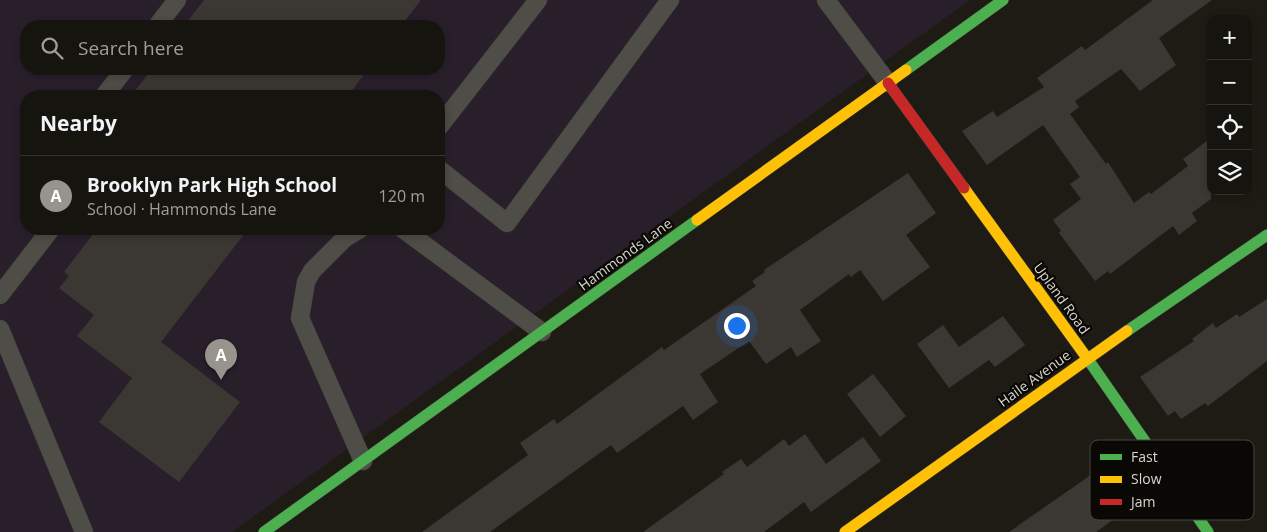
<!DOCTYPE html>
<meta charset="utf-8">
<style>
:root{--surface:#16140f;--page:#23211d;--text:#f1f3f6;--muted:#9e9e9e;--line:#35332f;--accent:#96948c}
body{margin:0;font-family:"Open Sans",sans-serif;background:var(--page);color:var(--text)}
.controls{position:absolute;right:15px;top:15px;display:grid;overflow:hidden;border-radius:10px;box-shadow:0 2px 8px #0003}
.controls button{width:45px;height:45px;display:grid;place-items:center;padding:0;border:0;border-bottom:1px solid var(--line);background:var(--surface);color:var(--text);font:25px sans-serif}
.you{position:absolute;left:736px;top:325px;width:18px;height:18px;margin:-12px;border:4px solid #fff;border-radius:50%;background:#1a73e8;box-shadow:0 0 0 8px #1a73e833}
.badge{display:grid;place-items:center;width:32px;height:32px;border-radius:50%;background:var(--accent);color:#fff;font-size:16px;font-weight:700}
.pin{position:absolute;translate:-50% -41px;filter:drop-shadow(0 1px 2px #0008)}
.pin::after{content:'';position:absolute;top:26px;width:18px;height:15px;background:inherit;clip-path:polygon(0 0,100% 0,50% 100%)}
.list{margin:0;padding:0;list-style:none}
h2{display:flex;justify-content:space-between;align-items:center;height:65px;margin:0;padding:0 20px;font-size:21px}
h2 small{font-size:16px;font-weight:400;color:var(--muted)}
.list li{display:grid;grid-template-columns:32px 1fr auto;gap:15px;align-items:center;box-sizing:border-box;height:80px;padding:0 20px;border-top:1px solid var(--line)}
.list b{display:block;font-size:19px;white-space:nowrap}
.list p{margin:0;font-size:16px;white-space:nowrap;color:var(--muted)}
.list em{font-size:16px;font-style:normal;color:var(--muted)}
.icon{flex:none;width:28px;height:28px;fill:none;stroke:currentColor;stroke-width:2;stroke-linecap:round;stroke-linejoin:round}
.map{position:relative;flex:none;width:1267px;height:532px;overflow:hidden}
.search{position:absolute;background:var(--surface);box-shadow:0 2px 8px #0003;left:20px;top:20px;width:425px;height:55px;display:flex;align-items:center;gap:12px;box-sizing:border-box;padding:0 18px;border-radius:20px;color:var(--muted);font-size:19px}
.panel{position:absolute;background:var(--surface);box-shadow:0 2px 8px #0003;left:20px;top:90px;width:425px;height:145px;border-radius:20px}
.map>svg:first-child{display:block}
.education{fill:#281f2b;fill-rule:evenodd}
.building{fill:#3b3833}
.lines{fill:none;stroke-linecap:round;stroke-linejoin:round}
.lane-casing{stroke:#393732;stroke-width:19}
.fast-casing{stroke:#393732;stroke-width:12}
.slow-casing{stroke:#393732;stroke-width:12}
.jam-casing{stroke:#393732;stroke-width:12}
.lane{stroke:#4e4d47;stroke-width:18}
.fast{stroke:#4caf50;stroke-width:11}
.slow{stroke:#ffc107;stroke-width:11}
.jam{stroke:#c62828;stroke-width:11}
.labels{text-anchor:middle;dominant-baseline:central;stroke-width:4.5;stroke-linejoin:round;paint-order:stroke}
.street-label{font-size:14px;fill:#d7d5cd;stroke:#090804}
.key{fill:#090804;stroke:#474640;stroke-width:1}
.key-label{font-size:14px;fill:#d7d5cd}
</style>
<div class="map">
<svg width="1267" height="532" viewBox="0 0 1267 532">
<rect width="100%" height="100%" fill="#1e1b14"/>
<path class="education" d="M0 0H970L232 532H0ZM26 26H439V69H26ZM26 96H439V229H26Z"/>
<path class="building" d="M204 0H421L401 26H184Z
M1153 0H1212L1159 38 1176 65 1140 91 1121 69 1075 101 1079 107 1070 114 1106 164 1108 162 1134 203 1149 192 1151 194 1188 166 1183 159 1211 138V199L1192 213 1197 221 1179 235 1173 226 1110 274 1108 271 1095 281 1059 233 1061 231 1053 220 1081 199 1070 184 1080 177 1043 125 987 165 962 131 993 111 997 117 1044 87 1037 78 1082 46 1085 50Z
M152 69H368L348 96H131Z
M908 173 936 213 906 235 930 267 883 301 860 270 851 277 849 274 800 310 821 341 797 357 791 347 766 364 749 341 700 374 718 402 693 420 683 406 617 453 611 445 490 532H422L528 455 520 443 554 419 557 424 662 347 664 350 756 286 752 281 765 272 764 270Z
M97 229H248L161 342 240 402 179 482 99 422 132 378 77 336 94 315 59 288 69 276 64 272Z
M1267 299V361L1208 406 1205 403 1181 419 1175 411 1168 416 1140 377 1194 341 1192 339 1213 323 1216 328 1237 314 1239 317Z
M1003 316 1025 345 995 367 989 360 949 388 917 344 943 325 959 347Z
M873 374 906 416 880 437 847 394Z
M805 434 826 464 863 437 881 461 811 512 804 502 764 532H643L724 474 722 472 741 459 747 467 784 439 789 446Z
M1095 472 1124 512 1096 532H1009Z"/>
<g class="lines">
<defs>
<path id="lane" d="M826 0 888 83
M157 26 177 0
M104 96 125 69
M439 127 538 0
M439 169 507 223 670 0
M360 229 345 238 312 271 306 282 300 318 363 461
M403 229 542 332
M0 295 51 229
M0 329 84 532"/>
<path id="fast" d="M906 70 1003 0
M1127 331 1267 235
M1087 358 1208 532
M264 532 697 220"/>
<path id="slow" d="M964 188 1087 358
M697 220 906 70
M845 532 1127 331"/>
<path id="jam" d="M888 83 964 188"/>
</defs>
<use href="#lane" class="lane-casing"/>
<use href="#fast" class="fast-casing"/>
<use href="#slow" class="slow-casing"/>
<use href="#jam" class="jam-casing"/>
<use href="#lane" class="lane"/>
<use href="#fast" class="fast"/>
<use href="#slow" class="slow"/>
<use href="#jam" class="jam"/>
</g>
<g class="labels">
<g class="street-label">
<text transform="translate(625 254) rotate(-36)">Hammonds Lane</text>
<text transform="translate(1062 298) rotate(54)">Upland Road</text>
<text transform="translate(1034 378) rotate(-36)">Haile Avenue</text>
</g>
</g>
<rect x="1090" y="440" width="164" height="80" rx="8" class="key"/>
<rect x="1100" y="454" width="22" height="6" fill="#4caf50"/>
<rect x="1100" y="476" width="22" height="7" fill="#ffc107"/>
<rect x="1100" y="499" width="22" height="6" fill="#c62828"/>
<g class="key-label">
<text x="1131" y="462">Fast</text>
<text x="1131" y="484">Slow</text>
<text x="1131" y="507">Jam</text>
</g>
</svg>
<div class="controls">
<button>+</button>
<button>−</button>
<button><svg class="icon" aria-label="locate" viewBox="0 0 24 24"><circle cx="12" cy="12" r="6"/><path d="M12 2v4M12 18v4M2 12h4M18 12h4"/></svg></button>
<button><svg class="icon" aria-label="layers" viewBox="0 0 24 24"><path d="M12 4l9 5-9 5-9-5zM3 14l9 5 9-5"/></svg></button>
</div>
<div class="you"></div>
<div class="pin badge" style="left:221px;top:380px">A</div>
<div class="search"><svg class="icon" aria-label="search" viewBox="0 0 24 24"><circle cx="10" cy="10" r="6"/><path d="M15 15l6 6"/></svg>Search here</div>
<section class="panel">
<h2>Nearby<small></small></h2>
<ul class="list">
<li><span class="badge">A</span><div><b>Brooklyn Park High School</b><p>School · Hammonds Lane</p></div><em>120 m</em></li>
</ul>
</section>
</div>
